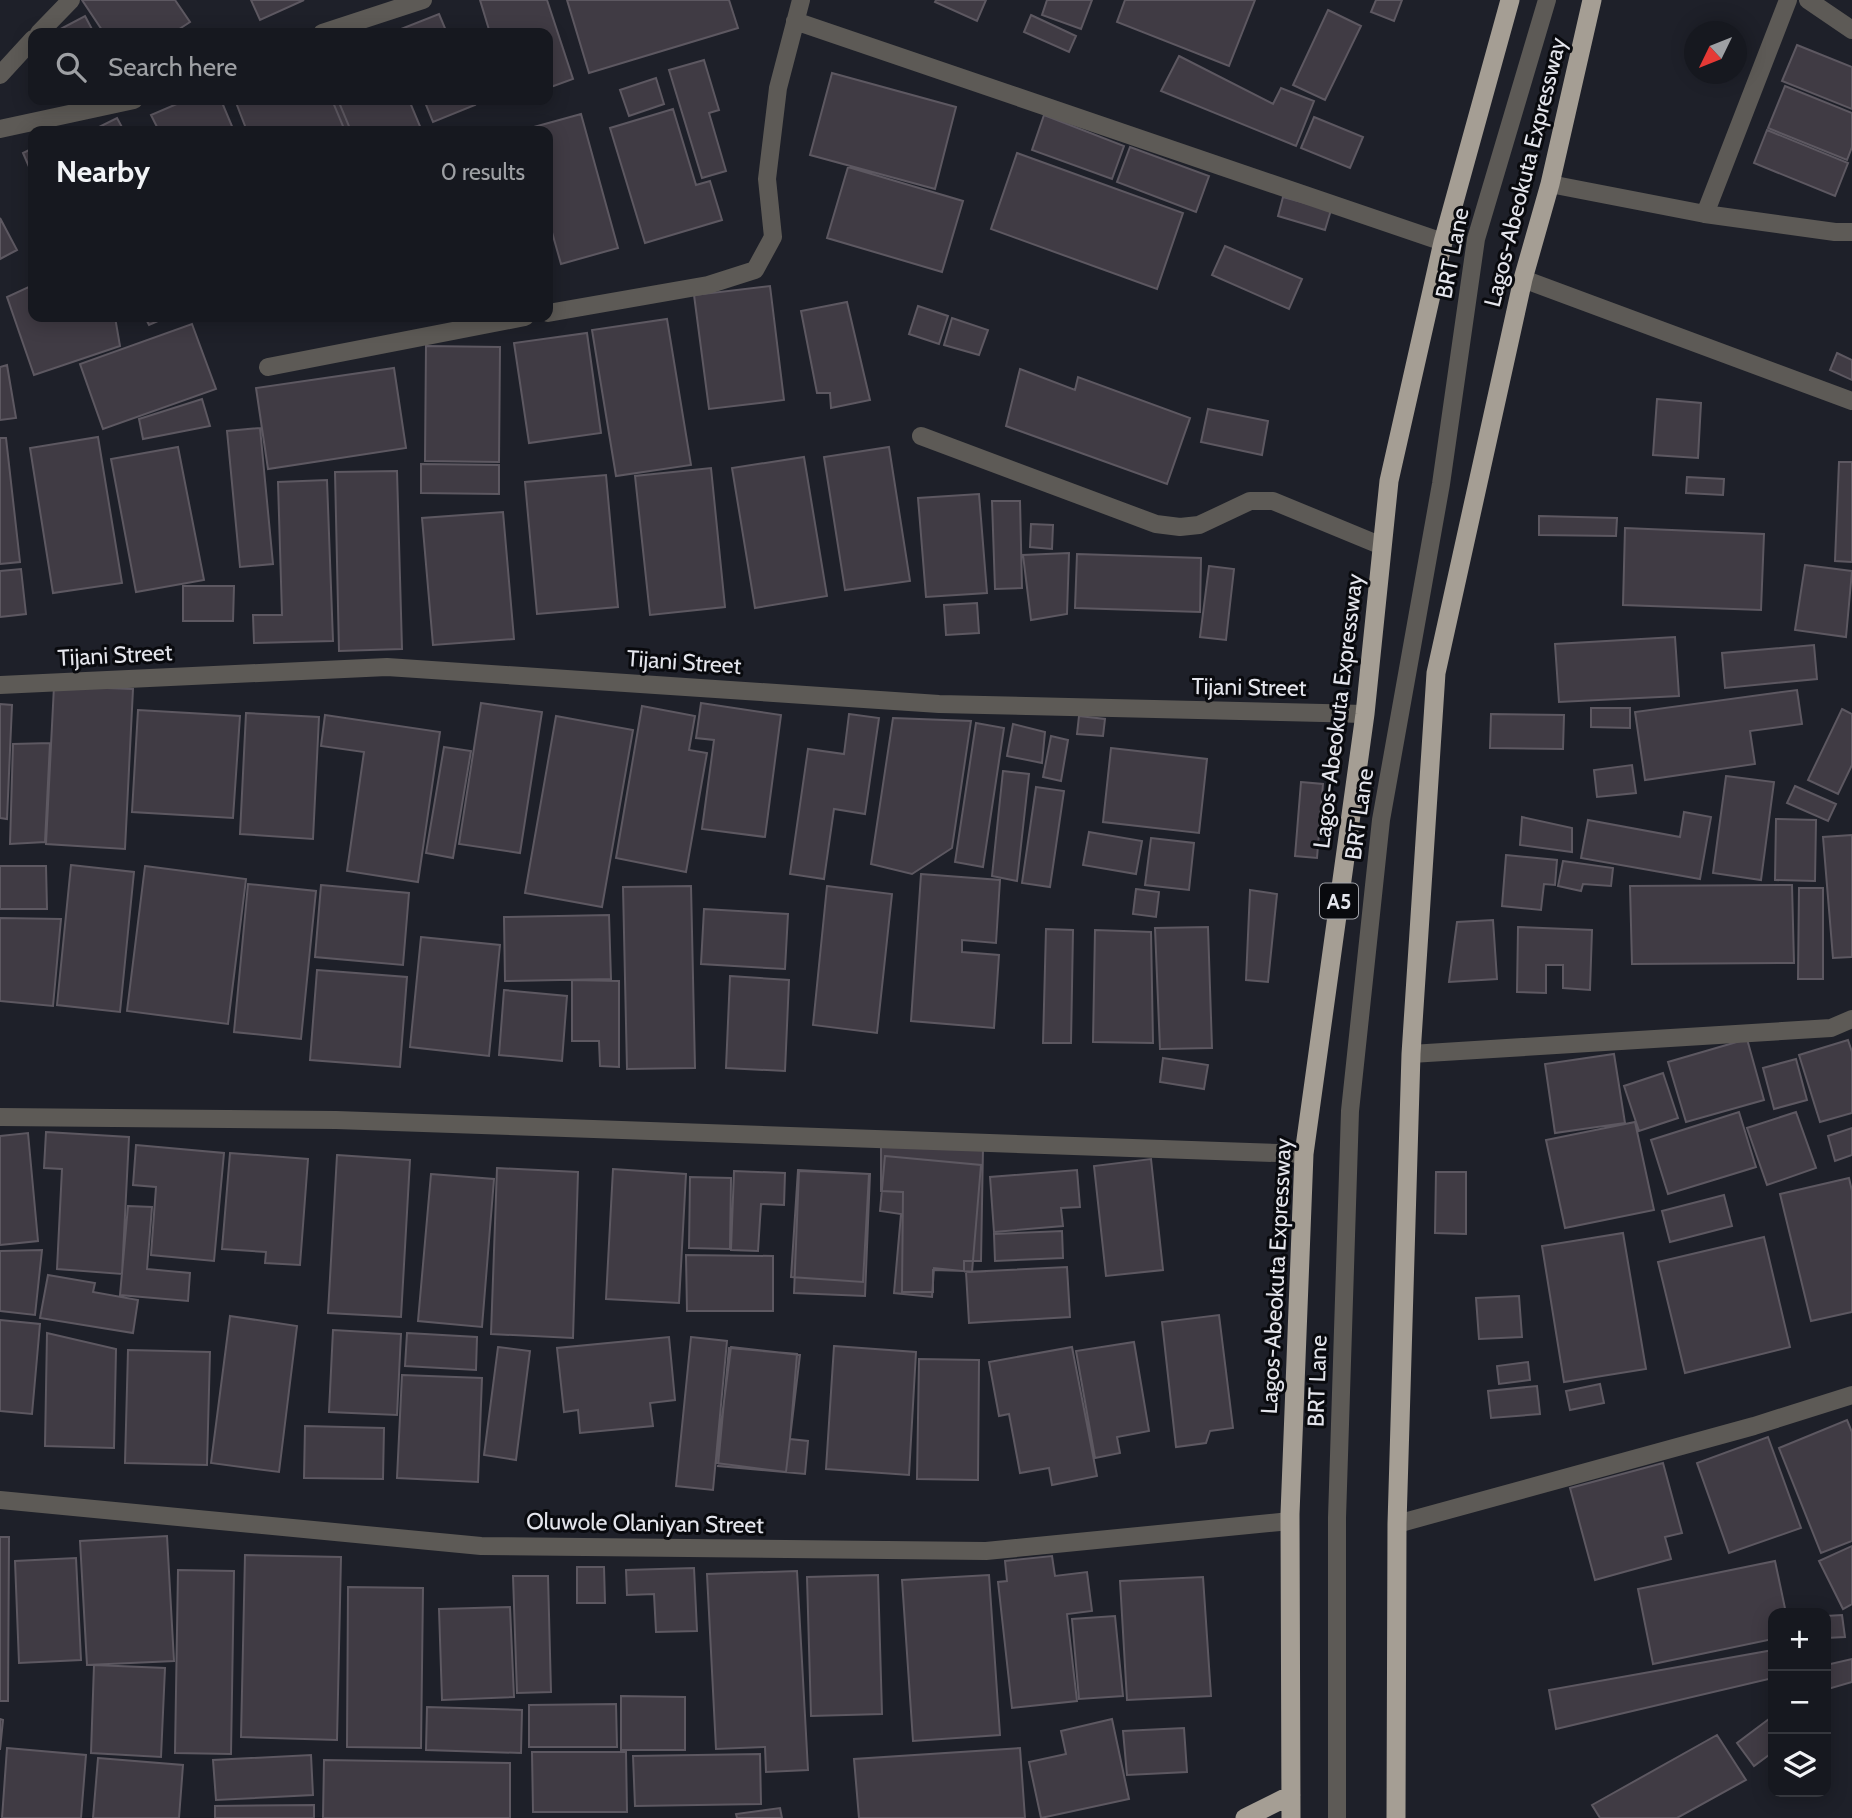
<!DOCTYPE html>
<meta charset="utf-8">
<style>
:root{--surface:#16181f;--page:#23252c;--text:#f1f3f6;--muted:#9ea0a4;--line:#35373d}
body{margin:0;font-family:Cabin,sans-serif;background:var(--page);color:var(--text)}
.controls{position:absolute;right:21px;bottom:21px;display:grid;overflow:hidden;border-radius:14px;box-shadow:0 4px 18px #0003}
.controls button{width:63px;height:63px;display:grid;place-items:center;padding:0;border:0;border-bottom:2px solid var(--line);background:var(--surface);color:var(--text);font:35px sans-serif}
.compass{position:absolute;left:1684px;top:21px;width:63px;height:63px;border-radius:50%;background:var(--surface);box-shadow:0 4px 18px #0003;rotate:227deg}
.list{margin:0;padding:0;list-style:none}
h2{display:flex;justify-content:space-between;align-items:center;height:91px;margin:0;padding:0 28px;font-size:30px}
h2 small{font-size:23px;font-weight:400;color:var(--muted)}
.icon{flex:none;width:38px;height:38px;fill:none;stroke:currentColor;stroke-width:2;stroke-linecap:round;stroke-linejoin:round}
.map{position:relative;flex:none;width:1852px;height:1818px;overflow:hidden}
.search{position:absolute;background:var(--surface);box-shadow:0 4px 18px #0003;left:28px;top:28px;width:525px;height:77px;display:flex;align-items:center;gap:18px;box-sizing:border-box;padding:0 24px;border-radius:14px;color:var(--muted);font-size:26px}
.panel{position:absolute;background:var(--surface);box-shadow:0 4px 18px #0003;left:28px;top:126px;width:525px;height:196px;border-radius:14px}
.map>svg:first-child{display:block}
.building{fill:#403b44;stroke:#5d5861;stroke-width:2}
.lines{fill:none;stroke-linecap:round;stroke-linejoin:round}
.service{stroke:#5d5a56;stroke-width:18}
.minor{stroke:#5d5a56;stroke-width:18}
.trunk{stroke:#a59e94;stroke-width:19}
.labels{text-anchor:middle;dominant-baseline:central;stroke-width:6;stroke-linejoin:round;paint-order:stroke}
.shield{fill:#090a0e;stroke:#a2a3a9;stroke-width:2}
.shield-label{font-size:21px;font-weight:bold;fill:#e4e5ec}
.street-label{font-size:23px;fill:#e4e5ec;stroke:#090a0e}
</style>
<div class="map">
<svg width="1852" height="1818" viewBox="0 0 1852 1818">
<rect width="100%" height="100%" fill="#1e2029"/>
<path class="building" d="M82 0H175L190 22 173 33H104Z
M251 0H304L260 20Z
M480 0H547L573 79 548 88V33H490Z
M567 0H729L738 28 589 73Z
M936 0H986L977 21 935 2Z
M1047 0H1092L1081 29 1042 15Z
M1125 0H1255L1229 66 1117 22Z
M1376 0H1402L1394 21 1371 12Z
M1328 10 1361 26 1325 100 1293 85Z
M439 14 447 33H391Z
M1031 15 1076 36 1069 52 1024 32Z
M85 16 94 33H53Z
M1797 45 1852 67V109L1782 81Z
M1179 56 1273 104 1281 88 1314 101 1296 146 1161 91Z
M704 60 719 110 709 113 726 171 702 178 669 70Z
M832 73 956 107 935 189 810 155Z
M656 78 664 104 629 116 620 90Z
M1785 86 1852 113V147L1847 160 1768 128Z
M186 100H221L234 131H159L151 115Z
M235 100H338L351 131H247Z
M332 100H409L422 131H345Z
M424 100H473L475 105 433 122Z
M673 109 696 185 710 181 722 220 645 243 610 128Z
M581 114 618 248 561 264 548 218V131L523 130Z
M1044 115 1124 146 1112 179 1032 150Z
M1314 117 1363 137 1350 168 1301 148Z
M117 118 124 131H91Z
M1767 130 1848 163 1835 196 1754 163Z
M1130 147 1209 176 1196 212 1117 182Z
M33 148V176L23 153Z
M1017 153 1183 213 1157 289 991 229Z
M848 167 963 201 942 272 827 238Z
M1283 197 1331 210 1325 230 1278 216Z
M0 218 17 250 0 259Z
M1225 246 1302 279 1289 309 1212 275Z
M33 285V317H115L120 346 34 375 7 297Z
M770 286 784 400 709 409 694 295Z
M847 302 870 400 831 408 830 393H817L801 311Z
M918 306 948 316 939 344 909 334Z
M145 317H167L149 325Z
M952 318 988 330 979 355 944 345Z
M667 319 691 465 616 476 592 330Z
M192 324 216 389 103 429 80 364Z
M587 333 601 433 529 443 514 343Z
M426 346 500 347 499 462 425 461Z
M1837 353 1852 360V380L1830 370Z
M7 365 16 418 0 420V367Z
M394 368 406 448 268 469 256 388Z
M1020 369 1075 390 1078 377 1190 418 1167 484 1006 426Z
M202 399 210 426 143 439 139 419Z
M1657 399 1701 403 1698 458 1653 455Z
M1208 409 1268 421 1262 455 1201 442Z
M260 428 273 564 240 567 227 431Z
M98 437 122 583 53 593 30 448Z
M0 438H6L20 562 0 564Z
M178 447 204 580 136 592 111 459Z
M889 447 910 581 845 590 824 457Z
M804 457 827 596 755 608 732 468Z
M1839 462H1852V562L1835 561Z
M421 464 499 465V494L421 493Z
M711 468 725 607 650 615 635 476Z
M397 471 402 649 339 651 335 472Z
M606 475 618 607 537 614 525 482Z
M1687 477 1724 479 1723 495 1686 493Z
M327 480 333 641 254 643 253 615H282L278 482Z
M979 494 987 593 926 597 918 498Z
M992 501H1020L1022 588 995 589Z
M503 512 514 639 433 645 422 518Z
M1539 516 1617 518 1616 536 1539 535Z
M1031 524 1053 525 1052 549 1030 547Z
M1625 528 1764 534 1761 610 1623 605Z
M1069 553 1067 614 1031 620 1023 555Z
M1077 554 1201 558 1200 612 1075 608Z
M1805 565 1852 571 1846 637 1795 630Z
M1209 566 1234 569 1226 640 1200 637Z
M21 569 26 614 0 617V571Z
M183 586H234L233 621H183Z
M977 603 979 633 946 635 944 605Z
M1675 637 1679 696 1559 702 1555 644Z
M1814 645 1817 679 1725 688 1722 653Z
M54 686 133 689 125 849 46 844Z
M1797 690 1802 724 1750 731 1755 764 1645 780 1635 712Z
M481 703 542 712 520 853 459 844Z
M701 703 781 715 765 837 702 829 714 740 696 738Z
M0 704 12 705 7 819 0 818Z
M642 706 695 716 689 750 707 753 686 872 616 858Z
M1591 708H1630V728L1591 727Z
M1842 709 1852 714V765L1838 794 1808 780Z
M138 710 240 716 233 818 132 812Z
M246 713 319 717 313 839 240 834Z
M849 714 879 718 865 814 834 809 824 879 790 874 808 749 844 754Z
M1491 714 1564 715 1563 749 1490 748Z
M325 715 440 732 418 882 347 871 364 752 321 746Z
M556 716 633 730 602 907 525 893Z
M1079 716 1105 719 1103 736 1077 734Z
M893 718 971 721 952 848 912 874 871 864Z
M976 723 1004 728 983 867 955 862Z
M1013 724 1045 732 1042 763 1007 756Z
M1051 736 1068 740 1061 781 1043 777Z
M50 743 45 842 10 844 13 744Z
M444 747 471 751 453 858 426 853Z
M1111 748 1207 759 1199 833 1103 822Z
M1632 765 1636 793 1597 797 1594 770Z
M1003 771 1029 774 1017 881 992 876Z
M1726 776 1774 782 1761 880 1713 873Z
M1301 782 1323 784 1317 858 1295 856Z
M1795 786 1836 804 1828 821 1787 803Z
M1036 787 1064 791 1050 887 1022 883Z
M1684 812 1711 817 1700 879 1581 858 1588 820 1680 837Z
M1522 817 1572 828V852L1520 845Z
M1776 819 1816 820 1815 881 1775 880Z
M1089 832 1142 841 1136 874 1083 865Z
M1852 835V957L1833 958 1823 837Z
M1151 838 1194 843 1189 890 1145 885Z
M1506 855 1557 860 1555 885 1544 884 1541 910 1502 906Z
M1563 861 1613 868 1611 886 1583 884 1581 891 1558 886Z
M71 865 134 872 120 1012 57 1005Z
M0 866H46L47 909H0Z
M145 866 246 879 228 1024 127 1011Z
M921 874 1000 880 996 943 962 940V952L999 955 994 1028 911 1021Z
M248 884 316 891 301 1039 234 1032Z
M321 885 409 893 403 965 315 957Z
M1792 885 1794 963 1632 964 1630 886Z
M691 886 695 1068 627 1069 623 887Z
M827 886 892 894 877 1033 813 1025Z
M1799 888H1823V979H1798Z
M1136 889 1159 892 1156 917 1133 914Z
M1250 890 1277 894 1268 982 1246 980Z
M704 909 788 914 785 969 701 964Z
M609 915 611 979 505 981 504 917Z
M0 918 61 919 53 1006 0 1001Z
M1493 920 1497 979 1449 982 1457 922Z
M1208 927 1212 1048 1160 1049 1155 928Z
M1518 927 1592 930 1590 990 1563 988V965H1546V993L1517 992Z
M1046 929 1073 930 1071 1043H1043Z
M1095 930 1151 932 1153 1043 1093 1042Z
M421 937 500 945 489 1056 410 1047Z
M317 970 407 977 400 1067 310 1060Z
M730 976 789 980 785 1071 726 1068Z
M572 980 619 981V1067L600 1066 599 1041H572Z
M504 990 567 996 562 1061 499 1055Z
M1747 1039 1764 1100 1686 1122 1668 1062Z
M1848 1040 1852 1052V1113L1820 1122 1799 1055Z
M1614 1054 1625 1123 1555 1133 1545 1064Z
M1163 1058 1208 1065 1204 1089 1160 1082Z
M1796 1059 1807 1100 1774 1109 1763 1068Z
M1663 1073 1678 1118 1639 1131 1624 1086Z
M1739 1112 1756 1167 1668 1194 1651 1140Z
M1796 1112 1816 1168 1767 1185 1747 1128Z
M1635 1122 1654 1210 1565 1228 1546 1140Z
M1852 1128V1155L1835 1161 1828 1136Z
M46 1132 129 1137 122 1274 57 1269 62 1169 44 1168Z
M28 1133 38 1241 0 1245V1136Z
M136 1145 224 1153 214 1261 151 1255 156 1187 133 1185Z
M881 1146 983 1148 981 1261H964V1271L933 1270V1292H902L903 1192 881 1191Z
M230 1153 308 1159 300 1265 265 1263 266 1252 222 1249Z
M337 1155 410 1160 401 1317 328 1313Z
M885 1156 981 1165 972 1272 934 1268 932 1297 894 1293 901 1214 880 1211Z
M1151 1159 1163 1270 1106 1276 1094 1166Z
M497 1168 578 1172 573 1338 491 1334Z
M613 1169 686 1174 679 1303 606 1299Z
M798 1170 869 1174 863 1282 791 1277Z
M1077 1170 1080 1207 1061 1208 1063 1226 994 1232 990 1177Z
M734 1171 785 1173 784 1205 761 1204 758 1251 731 1250Z
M799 1171 870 1174 865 1296 794 1293Z
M1436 1172H1466V1234L1435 1233Z
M431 1174 494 1179 482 1327 418 1321Z
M690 1177 731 1178 730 1249 689 1248Z
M1849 1178 1852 1191V1312L1811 1321 1780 1194Z
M1724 1195 1732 1226 1670 1242 1662 1211Z
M128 1206 152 1207 147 1269 190 1273 188 1301 120 1295Z
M1062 1231 1063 1258 995 1261 994 1234Z
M1623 1233 1646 1369 1564 1382 1542 1246Z
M1764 1237 1790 1347 1685 1373 1658 1262Z
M42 1250 35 1315 0 1311V1251Z
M686 1255 773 1256V1311H687Z
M1067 1267 1070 1317 969 1323 966 1272Z
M48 1275 95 1283 93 1292 138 1300 133 1333 40 1318Z
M1519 1296 1522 1337 1479 1339 1476 1298Z
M1219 1315 1233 1428 1210 1431 1206 1443 1176 1447 1162 1322Z
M230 1316 297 1326 279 1472 211 1463Z
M0 1320 40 1324 32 1414 0 1411Z
M333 1330 401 1334 397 1415 329 1412Z
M47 1333 116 1349 114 1448 45 1446Z
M407 1333 477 1337 476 1370 405 1366Z
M669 1337 675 1400 650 1403 653 1426 580 1433 578 1410 564 1412 557 1348Z
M691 1337 727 1341 713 1490 676 1486Z
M1134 1342 1149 1431 1117 1437 1120 1453 1095 1458 1076 1351Z
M834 1346 916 1352 909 1475 826 1469Z
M498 1347 530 1351 516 1460 484 1455Z
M731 1347 800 1355 786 1472 716 1463Z
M1072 1347 1097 1476 1052 1485 1049 1468 1020 1473 1009 1414 999 1416 989 1362Z
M729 1348 797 1354 790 1439 808 1441 805 1474 718 1466Z
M128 1350 210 1352 207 1465 125 1463Z
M919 1359 979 1360 978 1480 917 1479Z
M1528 1362 1530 1380 1499 1384 1497 1366Z
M402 1375 482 1378 478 1482 397 1478Z
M1600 1384 1604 1403 1570 1410 1566 1391Z
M1537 1386 1540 1414 1491 1418 1488 1391Z
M1847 1420 1852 1432V1541L1821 1553 1779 1448Z
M305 1426 384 1428 383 1479 304 1478Z
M1768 1437 1801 1528 1729 1553 1697 1463Z
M1663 1463 1682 1533 1665 1537 1671 1559 1595 1580 1570 1488Z
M167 1536 174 1661 87 1665 80 1541Z
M0 1537H9L8 1701H0Z
M1852 1546V1604L1843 1609 1819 1561Z
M245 1555 341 1557 337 1740 241 1737Z
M1052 1556 1055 1576 1087 1572 1092 1611 1067 1614 1077 1701 1012 1708 998 1582 1007 1581 1005 1561Z
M76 1558 81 1660 19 1663 15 1561Z
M1775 1561 1786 1613H1773V1639L1653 1664 1638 1589Z
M577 1567H604L605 1603H577Z
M694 1568 697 1631 656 1632 654 1594 627 1595 626 1570Z
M178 1570 234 1571 231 1754 175 1753Z
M797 1571 808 1770 766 1772 765 1747 716 1749 707 1574Z
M878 1575 882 1714 811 1716 807 1577Z
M989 1575 1000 1735 913 1741 902 1580Z
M513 1576H548L551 1692 517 1693Z
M1203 1577 1211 1696 1127 1700 1120 1581Z
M348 1587 423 1588 421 1748 347 1747Z
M510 1607 514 1697 442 1700 439 1609Z
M1842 1615 1845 1637 1826 1638V1616Z
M1115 1616 1123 1696 1079 1699 1072 1619Z
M1773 1650V1678L1556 1729 1549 1690Z
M1852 1659V1682L1828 1689 1826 1665Z
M94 1665 165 1668 161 1757 91 1753Z
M621 1696 685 1697V1750H621Z
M616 1704 617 1747H529V1705Z
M427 1707 522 1710 521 1753 426 1750Z
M1773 1716V1752L1754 1766 1737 1743Z
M0 1719 3 1720 0 1750Z
M1112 1719 1129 1799 1041 1818 1029 1762 1066 1754 1061 1731Z
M1184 1728 1187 1772 1127 1775 1123 1731Z
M1717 1735 1746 1780 1677 1818H1600L1592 1805Z
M7 1748 86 1755 81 1818H2Z
M1020 1748 1025 1818H859L854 1759Z
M532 1752H626L627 1812H533Z
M760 1754 761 1804 635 1806 633 1756Z
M311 1755 313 1795 216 1800 213 1760Z
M98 1758 183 1765 179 1818H93Z
M324 1760 510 1763V1818H323Z
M314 1805V1818H215V1806Z
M780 1808 782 1818H737L736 1814Z"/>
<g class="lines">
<path class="service" d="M1808 0 1852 30
M1550 184 1705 214 1835 232H1852
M1705 214 1788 0
M921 436 1156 524 1180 527 1199 525 1250 501H1273L1382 546
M1337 1818V1518L1350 1111 1381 820 1441 484 1476 239 1547 0"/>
<path class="minor" d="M795 21 1443 242
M39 33 71 0
M322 33 423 0
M0 75 33 39
M0 129 134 100
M1523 279 1852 401
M548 313 708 285 755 270 773 237 767 179 778 88 801 0
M268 367 525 317
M0 685 387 667 939 704 1365 714
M1411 1054 1831 1028 1852 1019
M0 1117 336 1120 1304 1154
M0 1500 481 1546 986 1551 1290 1521
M1397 1524 1754 1426 1852 1395"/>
<path class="trunk" d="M1245 1818 1291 1795
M1291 1818 1290 1514 1304 1154 1365 714 1389 481 1443 242 1510 0
M1396 1818 1397 1524 1411 1054 1436 673 1523 279 1550 184 1592 0"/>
</g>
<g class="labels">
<rect class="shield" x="1320" y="883.5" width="38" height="35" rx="5"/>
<g class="shield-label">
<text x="1339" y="901">A5</text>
</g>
<g class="street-label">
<text transform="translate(1525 172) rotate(-76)">Lagos-Abeokuta Expressway</text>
<text transform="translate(1452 253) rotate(-79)">BRT Lane</text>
<text transform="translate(115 655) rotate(-3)">Tijani Street</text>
<text transform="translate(684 662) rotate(4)">Tijani Street</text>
<text transform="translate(1249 687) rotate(1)">Tijani Street</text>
<text transform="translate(1338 711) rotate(-83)">Lagos-Abeokuta Expressway</text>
<text transform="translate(1359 814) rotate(-82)">BRT Lane</text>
<text transform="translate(1276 1276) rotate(-87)">Lagos-Abeokuta Expressway</text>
<text transform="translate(1317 1381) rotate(-88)">BRT Lane</text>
<text transform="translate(645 1523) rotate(1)">Oluwole Olaniyan Street</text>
</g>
</g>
</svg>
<div class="controls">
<button>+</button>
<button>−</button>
<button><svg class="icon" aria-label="layers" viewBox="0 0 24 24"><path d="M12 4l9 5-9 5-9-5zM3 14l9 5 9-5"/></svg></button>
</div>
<svg class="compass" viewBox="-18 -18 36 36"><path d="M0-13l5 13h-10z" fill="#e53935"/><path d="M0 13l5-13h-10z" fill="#9ea0a4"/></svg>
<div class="search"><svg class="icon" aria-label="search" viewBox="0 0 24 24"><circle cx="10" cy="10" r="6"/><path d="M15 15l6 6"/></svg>Search here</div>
<section class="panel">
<h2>Nearby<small>0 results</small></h2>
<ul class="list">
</ul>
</section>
</div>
